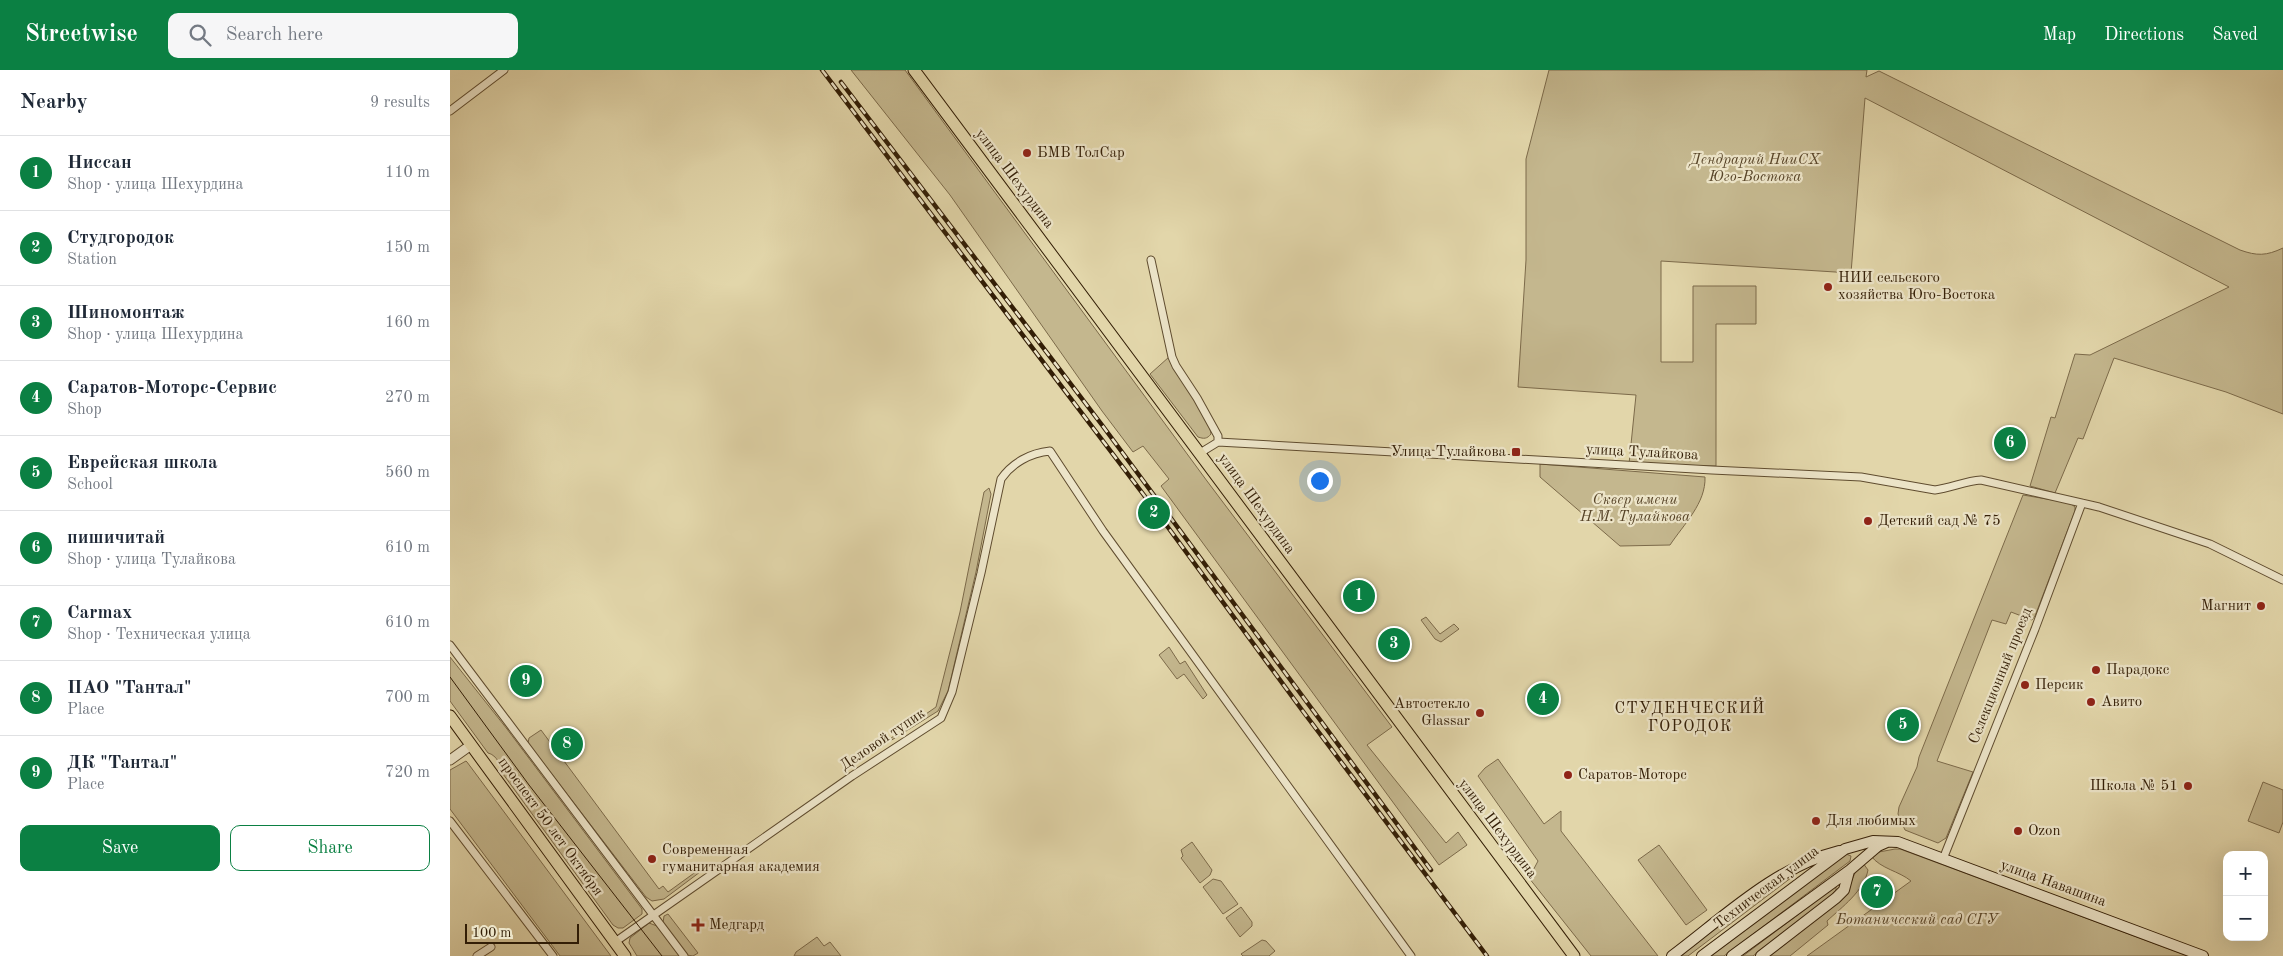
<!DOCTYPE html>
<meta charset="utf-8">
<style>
:root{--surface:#fff;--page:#f6f6f7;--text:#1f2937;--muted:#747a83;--line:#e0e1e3;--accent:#0b8043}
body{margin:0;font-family:"Old Standard TT",serif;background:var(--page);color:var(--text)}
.controls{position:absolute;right:15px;bottom:15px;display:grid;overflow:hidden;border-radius:10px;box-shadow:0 5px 20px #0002}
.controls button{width:45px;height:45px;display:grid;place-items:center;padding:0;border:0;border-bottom:1px solid var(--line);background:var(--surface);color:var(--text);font:25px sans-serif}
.scale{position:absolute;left:15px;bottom:12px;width:114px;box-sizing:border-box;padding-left:5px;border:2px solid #331e06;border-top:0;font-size:14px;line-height:18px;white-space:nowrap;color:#331e06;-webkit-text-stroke:4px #ece4c8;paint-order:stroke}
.you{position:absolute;left:869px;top:410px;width:18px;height:18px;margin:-12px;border:4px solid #fff;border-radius:50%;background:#1a73e8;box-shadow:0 0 0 8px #1a73e833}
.badge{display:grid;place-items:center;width:32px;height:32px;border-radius:50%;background:var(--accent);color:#fff;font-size:16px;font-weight:700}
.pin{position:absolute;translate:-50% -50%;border:2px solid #fff;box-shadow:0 1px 5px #0006}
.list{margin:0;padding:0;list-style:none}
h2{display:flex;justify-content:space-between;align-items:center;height:65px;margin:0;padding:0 20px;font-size:21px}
h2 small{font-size:16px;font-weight:400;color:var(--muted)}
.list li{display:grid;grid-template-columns:32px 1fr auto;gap:15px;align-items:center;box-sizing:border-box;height:75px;padding:0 20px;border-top:1px solid var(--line)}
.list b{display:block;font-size:19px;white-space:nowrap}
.list p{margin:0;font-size:16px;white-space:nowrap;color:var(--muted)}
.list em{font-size:16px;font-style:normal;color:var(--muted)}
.actions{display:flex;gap:10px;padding:15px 20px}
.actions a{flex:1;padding:11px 0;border:1px solid var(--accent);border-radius:10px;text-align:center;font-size:18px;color:var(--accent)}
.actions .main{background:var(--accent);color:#fff}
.icon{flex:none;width:28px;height:28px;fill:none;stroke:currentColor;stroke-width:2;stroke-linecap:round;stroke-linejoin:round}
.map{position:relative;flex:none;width:1833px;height:886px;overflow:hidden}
header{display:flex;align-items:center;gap:30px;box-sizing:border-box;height:70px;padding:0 25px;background:var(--accent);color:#fff}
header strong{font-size:24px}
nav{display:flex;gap:28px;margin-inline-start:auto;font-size:18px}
.search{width:350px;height:45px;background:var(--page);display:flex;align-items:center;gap:12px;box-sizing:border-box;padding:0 18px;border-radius:10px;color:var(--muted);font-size:19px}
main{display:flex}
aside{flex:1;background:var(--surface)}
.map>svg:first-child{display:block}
.green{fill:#c4b78e;stroke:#7c6a4a}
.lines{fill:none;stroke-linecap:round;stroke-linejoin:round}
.minor-casing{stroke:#5f4c2f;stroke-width:9}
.tertiary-casing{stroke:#5f4c2f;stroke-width:11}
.secondary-casing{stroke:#331e06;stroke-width:12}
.primary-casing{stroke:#331e06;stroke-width:13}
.minor{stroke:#ece4c8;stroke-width:7}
.tertiary{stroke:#ece4c8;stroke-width:9}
.secondary{stroke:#ece4c8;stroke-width:10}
.primary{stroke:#e2d6aa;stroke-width:11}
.tram{stroke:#331e06;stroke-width:1}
.rail-casing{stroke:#331e06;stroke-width:4.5}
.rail{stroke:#ece4c8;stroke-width:2.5;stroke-dasharray:8;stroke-linecap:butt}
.poi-dot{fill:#8f2418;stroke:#ece4c8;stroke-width:2}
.labels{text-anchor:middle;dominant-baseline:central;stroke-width:4.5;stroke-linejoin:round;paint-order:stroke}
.poi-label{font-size:15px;fill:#331e06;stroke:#ece4c8;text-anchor:start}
.park-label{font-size:15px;font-style:italic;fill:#574428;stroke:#ece4c8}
.street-label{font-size:15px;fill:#331e06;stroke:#ece4c8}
.neighbourhood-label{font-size:16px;letter-spacing:1px;fill:#331e06;stroke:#ece4c8}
</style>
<header>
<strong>Streetwise</strong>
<div class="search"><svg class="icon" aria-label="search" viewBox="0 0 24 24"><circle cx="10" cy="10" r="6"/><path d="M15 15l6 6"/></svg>Search here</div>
<nav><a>Map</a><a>Directions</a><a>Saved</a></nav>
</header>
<main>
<aside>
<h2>Nearby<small>9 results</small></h2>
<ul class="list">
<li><span class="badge">1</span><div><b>Ниссан</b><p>Shop · улица Шехурдина</p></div><em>110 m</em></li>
<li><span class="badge">2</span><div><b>Студгородок</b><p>Station</p></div><em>150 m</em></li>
<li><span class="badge">3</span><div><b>Шиномонтаж</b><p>Shop · улица Шехурдина</p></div><em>160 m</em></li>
<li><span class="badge">4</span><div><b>Саратов-Моторс-Сервис</b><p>Shop</p></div><em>270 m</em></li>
<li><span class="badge">5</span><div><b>Еврейская школа</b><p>School</p></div><em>560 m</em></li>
<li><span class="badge">6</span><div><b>пишичитай</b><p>Shop · улица Тулайкова</p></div><em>610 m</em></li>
<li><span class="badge">7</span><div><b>Carmax</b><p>Shop · Техническая улица</p></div><em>610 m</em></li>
<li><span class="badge">8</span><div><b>ПАО &quot;Тантал&quot;</b><p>Place</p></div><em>700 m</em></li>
<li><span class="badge">9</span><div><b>ДК &quot;Тантал&quot;</b><p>Place</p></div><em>720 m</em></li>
</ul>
<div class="actions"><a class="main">Save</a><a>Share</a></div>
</aside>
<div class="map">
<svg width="1833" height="886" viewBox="0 0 1833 886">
<rect width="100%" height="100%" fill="#e2d6aa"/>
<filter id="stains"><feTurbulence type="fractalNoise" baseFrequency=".004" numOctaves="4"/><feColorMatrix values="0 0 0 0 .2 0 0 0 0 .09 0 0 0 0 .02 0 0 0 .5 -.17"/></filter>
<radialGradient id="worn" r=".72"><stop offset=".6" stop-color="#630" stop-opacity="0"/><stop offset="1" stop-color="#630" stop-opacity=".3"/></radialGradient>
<path class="green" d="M401 0H455L757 411 942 657 917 675 996 773 1008 762 1017 775 989 795 711 416 719 409 693 376 683 382 652 341 500 125Z
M1099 0H1417L1416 7 1429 1 1790 180C1807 186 1816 186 1833 178V344L1776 322 1664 288 1633 369 1628 368 1605 423 1580 416 1601 347 1605 348 1625 284 1640 285 1779 217 1415 28 1401 203 1211 191V292H1243V216H1306V254H1266V396L1179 394 1186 325 1068 317 1076 190V89Z
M719 287C724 302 735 311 743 324 751 336 759 350 761 364 757 369 754 369 748 367L700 304Z
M1090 394 1255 407C1256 433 1234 454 1220 475L1170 476 1090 407Z
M539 418 541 424 526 502 498 621 488 641 405 693 486 637 510 542 534 422Z
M1573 425 1620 433 1625 437V441L1585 546 1582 550 1561 542 1556 554 1542 550 1487 691 1523 702 1496 768 1488 773 1455 760 1448 744 1449 737 1467 697 1469 687Z
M976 547 990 564 1004 554 1009 559 991 572 985 569 971 550Z
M719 577 730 594 735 591 757 625 753 629 734 604 727 609 709 585Z
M0 587 57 659 192 839V844L173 858H168L163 855 53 704C51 696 47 685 38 683L0 631Z
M91 660 209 819 213 816 218 822 247 801 246 799 251 795 254 799 214 829 202 831 196 827 78 673 79 668Z
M1048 689 1094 754 1111 741V761L1208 886H1141L1079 808 1088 791 1028 706 1035 698Z
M16 691 17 692 161 886H110L0 739V700Z
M1813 712 1833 720V752L1829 763 1798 751Z
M742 772 762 800 760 805 750 813 731 788 733 786 731 780Z
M1209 775 1257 840 1236 855 1188 790Z
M1445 779H1450L1738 886H1357L1461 811C1449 801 1431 799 1421 786L1429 782Z
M1396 784 1401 786 1400 791 1274 886H1259Z
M1413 793 1418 800C1414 821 1392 837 1377 851L1378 855 1340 886H1316L1397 822 1407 798Z
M1354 798 1238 886H1226L1330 808Z
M763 809 771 811 788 834 773 844 753 817Z
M1386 816V820L1381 826 1303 886H1293Z
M791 837 802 852V856L790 867 776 848Z
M218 844 248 883 243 886 237 885 213 853 214 846Z
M199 853 207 856 230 886H187L179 873 180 868Z
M367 867 374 876 380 872 391 886H344L346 882Z
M812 870 816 871 825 881 819 886H793L791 884Z"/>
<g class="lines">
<defs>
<path id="minor" d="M0 41 54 0
M701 190 722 287 726 296 747 328 768 366V372
M750 383 768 372 1262 400 1411 407 1485 420C1501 418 1515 411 1531 410L1649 437 1760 474 1833 510
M0 575 234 886
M0 751 103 886
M1493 789 1585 559 1632 433
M165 872 402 706 491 648 502 622 531 503 551 409C562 393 580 383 600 381L653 461 961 886
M27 886 41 877"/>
<path id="tertiary" d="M0 690 21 675"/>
<path id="secondary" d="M1222 886C1274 847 1325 797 1389 781
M1252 886 1395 779 1423 771 1448 772 1753 886
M1282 886 1400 800 1428 776 1437 772
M1311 886 1386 828 1394 820 1399 801"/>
<path id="primary" d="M464 0 1124 886
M0 646 175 886"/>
</defs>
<use href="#minor" class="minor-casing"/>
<use href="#tertiary" class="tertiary-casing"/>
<use href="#secondary" class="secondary-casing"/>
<use href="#primary" class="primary-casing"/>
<use href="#minor" class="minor"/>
<use href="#tertiary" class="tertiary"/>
<use href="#secondary" class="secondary"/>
<use href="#primary" class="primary"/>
<path class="tram" d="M0 607 79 715 212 886"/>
<defs>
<path id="rail" d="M372 0 706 441 852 640 1037 886
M391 12 652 355 981 800"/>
</defs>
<use href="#rail" class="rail-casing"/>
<use href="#rail" class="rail"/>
</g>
<g class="poi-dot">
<circle cx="577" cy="83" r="5"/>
<circle cx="1378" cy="217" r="5"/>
<rect x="1061" y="377" width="10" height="10" rx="2.5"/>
<circle cx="1418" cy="451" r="5"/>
<circle cx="1811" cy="536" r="5"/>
<circle cx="1646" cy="600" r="5"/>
<circle cx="1575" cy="615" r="5"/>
<circle cx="1641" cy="632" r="5"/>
<circle cx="1030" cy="643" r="5"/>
<circle cx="1118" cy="705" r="5"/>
<circle cx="1738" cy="716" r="5"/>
<circle cx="1366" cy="751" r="5"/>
<circle cx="1568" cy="761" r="5"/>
<circle cx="202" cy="789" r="5"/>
<path d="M245.5 847.5h5v5h5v5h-5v5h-5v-5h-5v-5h5z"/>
</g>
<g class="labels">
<g class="poi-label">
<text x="587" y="83">БМВ ТолСар</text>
<text x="1388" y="208">НИИ сельского<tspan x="1388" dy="17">хозяйства Юго-Востока</tspan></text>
<text x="1056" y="382" text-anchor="end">Улица Тулайкова</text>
<text x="1428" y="451">Детский сад № 75</text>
<text x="1801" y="536" text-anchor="end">Магнит</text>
<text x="1656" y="600">Парадокс</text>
<text x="1585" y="615">Персик</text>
<text x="1651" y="632">Авито</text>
<text x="1020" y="634" text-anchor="end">Автостекло<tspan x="1020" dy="17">Glassar</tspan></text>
<text x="1128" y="705">Саратов-Моторс</text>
<text x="1728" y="716" text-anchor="end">Школа № 51</text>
<text x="1376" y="751">Для любимых</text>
<text x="1578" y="761">Ozon</text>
<text x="212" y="780">Современная<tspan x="212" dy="17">гуманитарная академия</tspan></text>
<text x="259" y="855">Медгард</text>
</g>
<g class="park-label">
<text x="1305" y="90">Дендрарий НииСХ<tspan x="1305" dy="17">Юго-Востока</tspan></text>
<text x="1185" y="430">Сквер имени<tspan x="1185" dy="17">Н.М. Тулайкова</tspan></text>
<text x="1467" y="850">Ботанический сад СГУ</text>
</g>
<g class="street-label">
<text transform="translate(564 109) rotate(53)">улица Шехурдина</text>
<text transform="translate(1192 383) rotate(3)">улица Тулайкова</text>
<text transform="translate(806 434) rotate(54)">улица Шехурдина</text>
<text transform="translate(1551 606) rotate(-68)">Селекционный проезд</text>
<text transform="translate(433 670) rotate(-34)">Деловой тупик</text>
<text transform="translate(100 757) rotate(54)">проспект 50 лет Октября</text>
<text transform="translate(1047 759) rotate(53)">улица Шехурдина</text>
<text transform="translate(1603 814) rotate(20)">улица Навашина</text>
<text transform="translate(1317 818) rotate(-37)">Техническая улица</text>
</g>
<g class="neighbourhood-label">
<text x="1240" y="639">СТУДЕНЧЕСКИЙ<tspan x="1240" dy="18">ГОРОДОК</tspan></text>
</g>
</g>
<rect width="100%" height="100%" filter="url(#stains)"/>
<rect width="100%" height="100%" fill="url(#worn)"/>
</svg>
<div class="controls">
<button>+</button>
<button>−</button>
</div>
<div class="scale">100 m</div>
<div class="you"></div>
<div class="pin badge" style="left:909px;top:526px">1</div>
<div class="pin badge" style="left:704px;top:443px">2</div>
<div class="pin badge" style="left:944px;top:574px">3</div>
<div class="pin badge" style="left:1093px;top:629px">4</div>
<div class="pin badge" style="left:1453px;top:655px">5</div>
<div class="pin badge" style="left:1560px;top:373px">6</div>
<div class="pin badge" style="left:1427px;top:822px">7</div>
<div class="pin badge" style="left:117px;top:674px">8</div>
<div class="pin badge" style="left:76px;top:611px">9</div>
</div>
</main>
